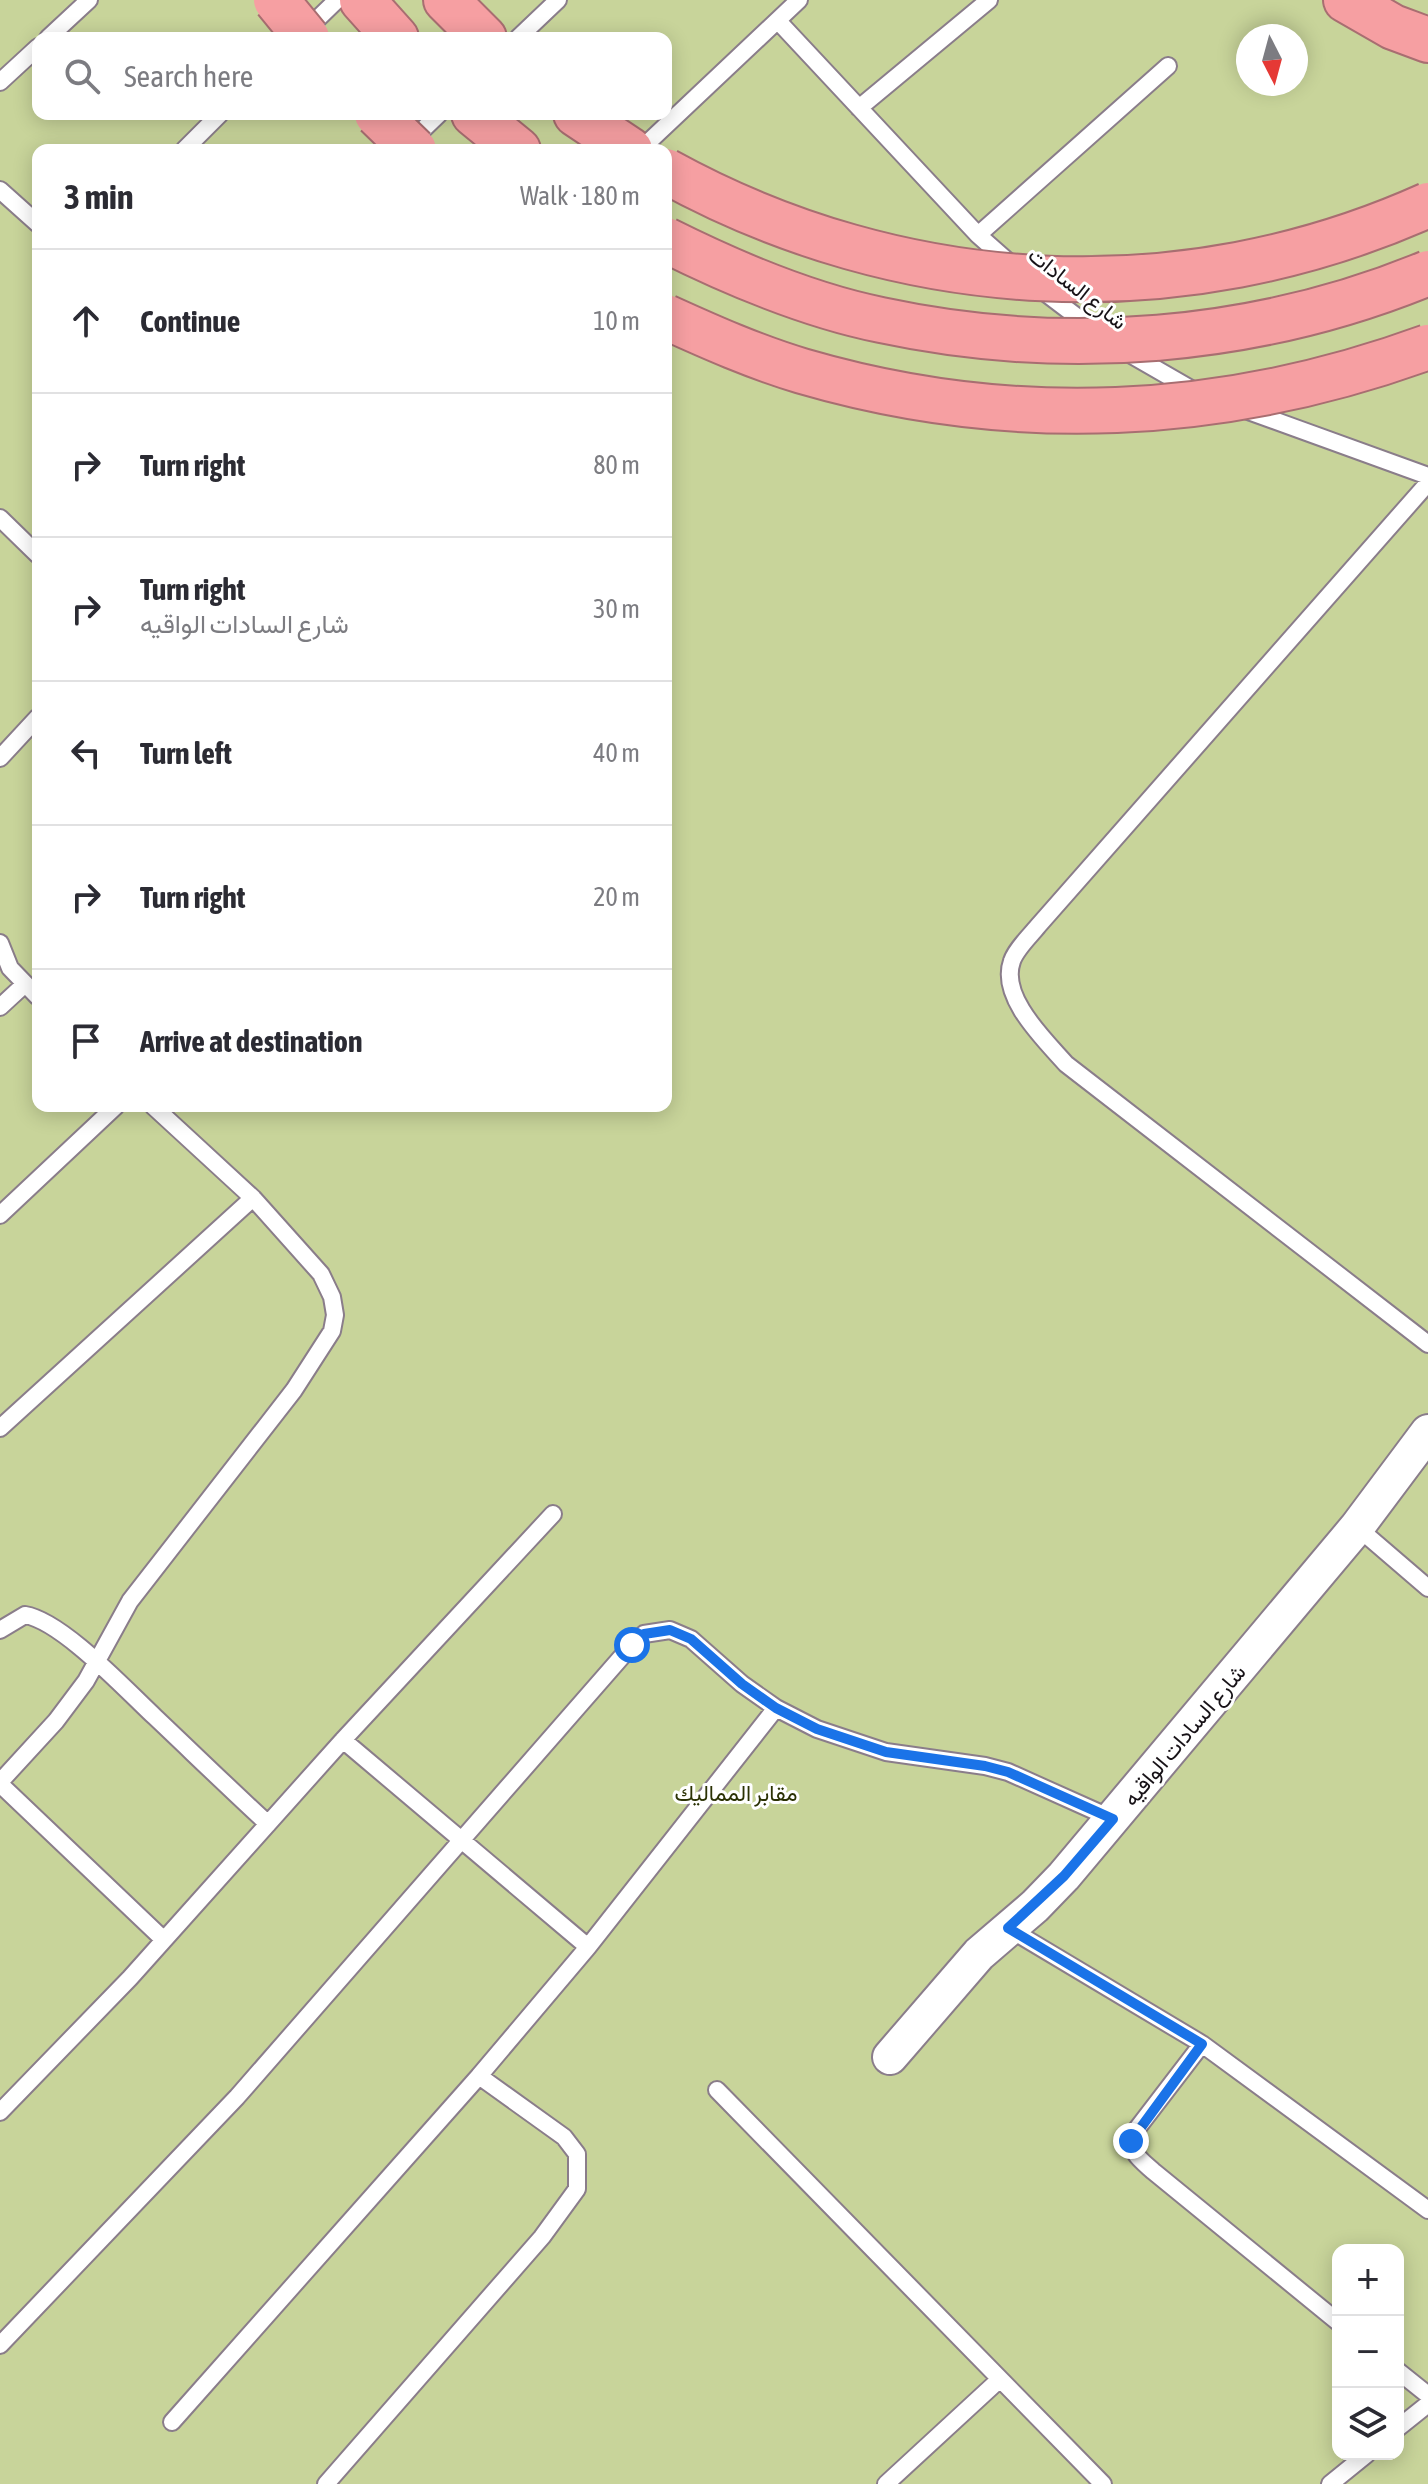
<!DOCTYPE html>
<meta charset="utf-8">
<style>
:root{--surface:#fff;--page:#f2f2f3;--text:#2b2b33;--muted:#7c7c81;--line:#e1e1e2}
body{margin:0;font-family:"Asap Condensed",Vazirmatn,sans-serif;background:var(--page);color:var(--text)}
.controls{position:absolute;right:24px;bottom:24px;display:grid;overflow:hidden;border-radius:16px;box-shadow:0 4px 20px #0003}
.controls button{width:72px;height:72px;display:grid;place-items:center;padding:0;border:0;border-bottom:2px solid var(--line);background:var(--surface);color:var(--text);font:40px sans-serif}
.compass{position:absolute;left:1236px;top:24px;width:72px;height:72px;border-radius:50%;background:var(--surface);box-shadow:0 4px 20px #0003;rotate:174deg}
.stop{position:absolute;width:24px;height:24px;margin:-18px;border:6px solid #1a73e8;border-radius:50%;background:#fff}
.stop.end{background:#1a73e8;border-color:#fff;box-shadow:0 2px 8px #0008}
.list{margin:0;padding:0;list-style:none}
h2{display:flex;justify-content:space-between;align-items:center;height:104px;margin:0;padding:0 32px;font-size:34px}
h2 small{font-size:26px;font-weight:400;color:var(--muted)}
.list li{display:grid;grid-template-columns:52px 1fr auto;gap:24px;align-items:center;box-sizing:border-box;height:144px;padding:0 32px;border-top:2px solid var(--line)}
.list b{display:block;font-size:30px;white-space:nowrap}
.list p{margin:0;font-size:26px;white-space:nowrap;color:var(--muted)}
.list em{font-size:26px;font-style:normal;color:var(--muted)}
.icon{flex:none;width:44px;height:44px;fill:none;stroke:currentColor;stroke-width:2;stroke-linecap:round;stroke-linejoin:round}
.map{position:relative;flex:none;width:1428px;height:2484px;overflow:hidden}
.search{position:absolute;background:var(--surface);box-shadow:0 4px 20px #0003;left:32px;top:32px;width:640px;height:88px;display:flex;align-items:center;gap:20px;box-sizing:border-box;padding:0 28px;border-radius:16px;color:var(--muted);font-size:30px}
.panel{position:absolute;background:var(--surface);box-shadow:0 4px 20px #0003;left:32px;top:144px;width:640px;height:968px;border-radius:16px}
.map>svg:first-child{display:block}
.green{fill:#c8d49a;fill-rule:evenodd}
.lines{fill:none;stroke-linecap:round;stroke-linejoin:round}
.service-casing{stroke:#8a7d8a;stroke-width:20}
.minor-casing{stroke:#8a7d8a;stroke-width:38}
.motorway-casing{stroke:#a86e71;stroke-width:48}
.service{stroke:#fff;stroke-width:16}
.minor{stroke:#fff;stroke-width:34}
.motorway{stroke:#f69fa2;stroke-width:44}
.motorway-bridge-casing{stroke:#a86e71;stroke-width:48;stroke-linecap:butt}
.motorway-bridge{stroke:#f69fa2;stroke-width:44}
.route{stroke:#1a73e8;stroke-width:10}
.labels{text-anchor:middle;dominant-baseline:central;stroke-width:6;stroke-linejoin:round;paint-order:stroke}
.street-label{font-size:22px;fill:#171217;stroke:#fff}
.park-label{font-size:22px;fill:#2b3204;stroke:#fff}
</style>
<div class="map">
<svg width="1428" height="2484" viewBox="0 0 1428 2484">
<rect width="100%" height="100%" fill="#f8eaf8"/>
<path class="green" d="M0 0H1428V2484H0ZM1248 36H1296V84H1248ZM38 38H666V114H38ZM38 150H666V1106H38ZM1338 2250H1398V2454H1338Z"/>
<g class="lines">
<defs>
<path id="service" d="M778 21 978 235 1012 265
M304 32 337 0
M48 38 89 0
M518 38 558 0
M0 82 38 47
M859 108 989 0
M409 143 439 114
M184 150 220 114
M640 150 799 0
M0 190 38 224
M978 235 1168 66
M1039 288 1097 332
M1123 350 1196 392
M1240 408 1428 476
M1428 483 1038 926C1030 936 1016 949 1012 961 999 997 1045 1040 1066 1064L1428 1344
M0 518 38 555
M0 758 38 717
M0 943 10 968 38 997
M0 1007 25 984
M0 1215 116 1106
M0 1428 253 1198
M1357 1527 1428 1588
M0 1630 25 1615C62 1621 126 1690 155 1717 193 1753 230 1789 268 1824
M343 1740 588 1947
M0 1782 56 1721 86 1681 130 1601 294 1390 332 1331 335 1315 332 1297 321 1274 253 1198 153 1106
M0 1784 164 1940
M1008 1928 1202 2044 1428 2210
M1202 2044 1133 2134C1127 2151 1142 2161 1153 2171L1338 2322
M717 2090 1103 2484
M0 2112 130 1978 343 1740 553 1514
M0 2345 237 2097 632 1645 644 1634 670 1630 691 1639 742 1684 776 1708 817 1729 886 1752 985 1766 1008 1772 1113 1819
M1398 2371 1428 2395
M172 2422 479 2076 588 1947 776 1708
M1398 2428 1428 2404
M326 2484 542 2237 577 2189V2154L564 2137 479 2076
M886 2484 1000 2379
M1330 2484 1367 2454"/>
<path id="minor" d="M890 2057 979 1954 1035 1906 1064 1876 1357 1527 1428 1432"/>
<path id="motorway" d="M362 0 396 38
M446 0 484 38
M1346 0 1393 27 1428 40
M474 114 518 150
M576 114 630 150"/>
</defs>
<use href="#service" class="service-casing"/>
<use href="#minor" class="minor-casing"/>
<use href="#motorway" class="motorway-casing"/>
<use href="#service" class="service"/>
<use href="#minor" class="minor"/>
<use href="#motorway" class="motorway"/>
<defs>
<path id="motorway-bridge" d="M276 0 307 38
M377 114 414 150
M666 171C902 301 1181 316 1428 205
M666 240C734 274 807 305 881 320 1063 359 1256 344 1428 273
M666 317C710 337 755 357 802 371 1011 432 1223 422 1428 347"/>
</defs>
<use href="#motorway-bridge" class="motorway-bridge-casing"/>
<use href="#motorway-bridge" class="motorway-bridge"/>
</g>
<g class="lines">
<path class="route" d="M632 1645 644 1634 670 1630 691 1639 742 1684 776 1708 817 1729 886 1752 985 1766 1008 1772 1113 1819 1064 1876 1008 1928 1202 2044 1131 2141"/>
</g>
<g class="labels">
<g class="street-label">
<text transform="translate(1078 288) rotate(38)">شارع السادات</text>
<text transform="translate(1184 1735) rotate(-50)">شارع السادات الواقيه</text>
</g>
<g class="park-label">
<text x="736" y="1793">مقابر المماليك</text>
</g>
</g>
</svg>
<div class="controls">
<button>+</button>
<button>−</button>
<button><svg class="icon" aria-label="layers" viewBox="0 0 24 24"><path d="M12 4l9 5-9 5-9-5zM3 14l9 5 9-5"/></svg></button>
</div>
<svg class="compass" viewBox="-18 -18 36 36"><path d="M0-13l5 13h-10z" fill="#e53935"/><path d="M0 13l5-13h-10z" fill="#7c7c81"/></svg>
<div class="stop" style="left:632px;top:1645px"></div>
<div class="stop end" style="left:1131px;top:2141px"></div>
<div class="search"><svg class="icon" aria-label="search" viewBox="0 0 24 24"><circle cx="10" cy="10" r="6"/><path d="M15 15l6 6"/></svg>Search here</div>
<section class="panel">
<h2>3 min<small>Walk · 180 m</small></h2>
<ul class="list">
<li><svg class="icon" aria-label="ahead" viewBox="0 0 24 24"><path d="M12 20V5M6 11l6-6 6 6"/></svg><div><b>Continue</b></div><em>10 m</em></li>
<li><svg class="icon" aria-label="right" viewBox="0 0 24 24"><path d="M7 20v-9h11M14 6l5 5-5 5"/></svg><div><b>Turn right</b></div><em>80 m</em></li>
<li><svg class="icon" aria-label="right" viewBox="0 0 24 24"><path d="M7 20v-9h11M14 6l5 5-5 5"/></svg><div><b>Turn right</b><p>شارع السادات الواقيه</p></div><em>30 m</em></li>
<li><svg class="icon" aria-label="left" viewBox="0 0 24 24"><path d="M17 20v-9H6M10 6l-5 5 5 5"/></svg><div><b>Turn left</b></div><em>40 m</em></li>
<li><svg class="icon" aria-label="right" viewBox="0 0 24 24"><path d="M7 20v-9h11M14 6l5 5-5 5"/></svg><div><b>Turn right</b></div><em>20 m</em></li>
<li><svg class="icon" aria-label="arrive" viewBox="0 0 24 24"><path d="M6 21V4h12l-3 4 3 4H6"/></svg><div><b>Arrive at destination</b></div></li>
</ul>
</section>
</div>
